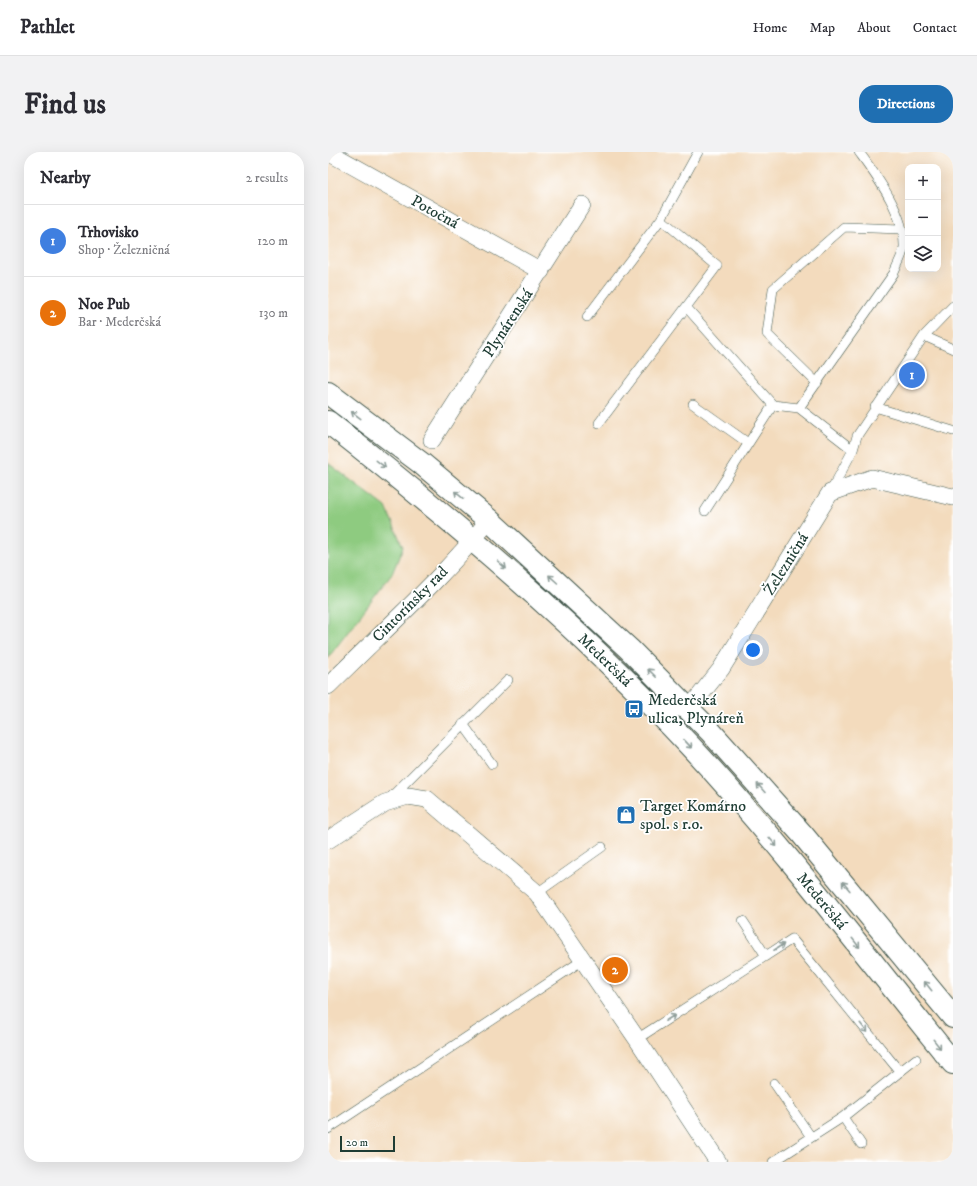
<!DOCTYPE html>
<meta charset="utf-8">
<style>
:root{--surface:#fff;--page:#f2f2f3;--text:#2b2b33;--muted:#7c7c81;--line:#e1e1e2;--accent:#1f6fb2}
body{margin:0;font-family:"IM FELL DW Pica",serif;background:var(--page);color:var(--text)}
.controls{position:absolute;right:12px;top:12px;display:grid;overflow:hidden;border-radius:8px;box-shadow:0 4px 16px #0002}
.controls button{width:36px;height:36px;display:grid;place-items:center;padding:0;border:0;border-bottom:1px solid var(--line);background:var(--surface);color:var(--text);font:20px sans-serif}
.scale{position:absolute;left:12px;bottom:10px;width:55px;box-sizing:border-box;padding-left:4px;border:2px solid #1f3d34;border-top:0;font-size:11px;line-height:14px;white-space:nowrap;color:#1f3d34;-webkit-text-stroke:3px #fff;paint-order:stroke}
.you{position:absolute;left:425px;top:498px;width:14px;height:14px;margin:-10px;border:3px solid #fff;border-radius:50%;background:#1a73e8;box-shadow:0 0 0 6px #1a73e833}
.badge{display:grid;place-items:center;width:26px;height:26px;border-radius:50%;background:var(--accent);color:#fff;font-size:13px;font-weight:700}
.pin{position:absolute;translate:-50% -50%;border:2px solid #fff;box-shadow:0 1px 4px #0006}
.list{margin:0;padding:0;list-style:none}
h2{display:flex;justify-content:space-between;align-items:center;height:52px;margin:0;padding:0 16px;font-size:17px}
h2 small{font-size:13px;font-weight:400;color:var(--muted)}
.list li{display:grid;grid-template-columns:26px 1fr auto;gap:12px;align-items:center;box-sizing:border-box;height:72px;padding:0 16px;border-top:1px solid var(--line)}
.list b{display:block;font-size:15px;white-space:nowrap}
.list p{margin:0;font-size:13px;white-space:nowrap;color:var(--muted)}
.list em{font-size:13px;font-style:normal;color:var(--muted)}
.icon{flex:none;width:22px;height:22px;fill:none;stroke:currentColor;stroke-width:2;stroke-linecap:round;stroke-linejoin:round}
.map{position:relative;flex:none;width:625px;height:1010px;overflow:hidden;border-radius:16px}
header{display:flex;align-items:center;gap:24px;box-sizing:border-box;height:56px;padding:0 20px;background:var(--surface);border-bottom:1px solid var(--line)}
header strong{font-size:19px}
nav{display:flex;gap:22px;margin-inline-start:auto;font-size:14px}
.intro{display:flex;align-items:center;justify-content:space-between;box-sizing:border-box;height:96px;padding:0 24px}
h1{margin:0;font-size:28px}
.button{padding:10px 18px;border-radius:16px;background:var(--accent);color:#fff;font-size:14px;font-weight:700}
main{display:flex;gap:24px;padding:0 24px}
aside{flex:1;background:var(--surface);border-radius:16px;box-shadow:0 4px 16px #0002}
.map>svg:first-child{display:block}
.green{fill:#8ecb80;stroke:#56845a}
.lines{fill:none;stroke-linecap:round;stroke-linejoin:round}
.service-casing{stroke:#3f5549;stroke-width:10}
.minor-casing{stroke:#3f5549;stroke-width:18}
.primary-casing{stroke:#3f5549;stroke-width:24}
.service{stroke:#fff;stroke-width:9}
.minor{stroke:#fff;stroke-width:17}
.primary{stroke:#fff;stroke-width:22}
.oneway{stroke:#8f9e9a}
.labels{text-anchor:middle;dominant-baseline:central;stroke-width:3.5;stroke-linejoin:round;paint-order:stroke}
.street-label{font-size:16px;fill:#1f3d34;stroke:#fff}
.poi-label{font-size:16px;fill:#1f3d34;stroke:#fff;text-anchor:start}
</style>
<header>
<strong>Pathlet</strong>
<nav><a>Home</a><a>Map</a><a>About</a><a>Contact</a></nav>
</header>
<div class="intro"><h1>Find us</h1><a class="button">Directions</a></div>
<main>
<aside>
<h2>Nearby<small>2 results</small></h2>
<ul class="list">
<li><span class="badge" style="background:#3f7fe0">1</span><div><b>Trhovisko</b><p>Shop · Železničná</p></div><em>120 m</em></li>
<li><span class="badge" style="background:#e8710a">2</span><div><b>Noe Pub</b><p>Bar · Mederčská</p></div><em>130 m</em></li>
</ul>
</aside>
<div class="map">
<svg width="625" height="1010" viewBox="0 0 625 1010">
<rect width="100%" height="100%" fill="#fff"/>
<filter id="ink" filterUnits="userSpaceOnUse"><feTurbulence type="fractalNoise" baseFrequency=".025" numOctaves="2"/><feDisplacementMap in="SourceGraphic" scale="8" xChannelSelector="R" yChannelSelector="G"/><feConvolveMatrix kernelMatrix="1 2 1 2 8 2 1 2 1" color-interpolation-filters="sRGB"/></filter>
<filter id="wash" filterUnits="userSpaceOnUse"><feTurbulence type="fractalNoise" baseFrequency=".012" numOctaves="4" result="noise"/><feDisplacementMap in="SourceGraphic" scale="16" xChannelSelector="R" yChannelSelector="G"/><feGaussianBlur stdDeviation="0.9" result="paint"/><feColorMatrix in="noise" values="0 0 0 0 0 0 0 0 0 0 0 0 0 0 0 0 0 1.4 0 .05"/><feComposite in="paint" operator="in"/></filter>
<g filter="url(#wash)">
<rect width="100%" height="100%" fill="#f3dbbd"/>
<path class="green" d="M0 311 58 355 75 395 64 422 0 506Z"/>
</g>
<g filter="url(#ink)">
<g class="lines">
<defs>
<path id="service" d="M359 156 445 253
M259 165 333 67 370 0
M596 184 625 154
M489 231 439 182 445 137 516 75 573 77
M365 252 420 291
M547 255 625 279
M271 271 389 114 333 67
M525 298 471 256 566 121C569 113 575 103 576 95 577 62 549 25 531 0
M503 339 525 298 529 284 596 184 625 197
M377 359 445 253 471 256
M135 572 164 612
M62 646 180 528
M209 741 274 695
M415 769 438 804
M309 887 464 787 572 920
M446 931 483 985
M515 965 533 992
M0 977 255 808
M445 1010 515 965 588 907"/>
<path id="minor" d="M0 0 213 119
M104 288 254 53
M0 534C54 480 113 428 161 368
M324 554 361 557 393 517 502 341 544 326 625 345
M0 688 57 651 80 644 99 647 209 741 309 887 390 1010"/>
<path id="primary" d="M0 241 93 311 161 368 301 497 382 579 474 682 625 865
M0 270C128 371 252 476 363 595 456 695 539 805 625 911"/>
</defs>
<use href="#service" class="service-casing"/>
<use href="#minor" class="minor-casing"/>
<use href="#primary" class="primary-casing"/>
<use href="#service" class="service"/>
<use href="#minor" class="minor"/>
<use href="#primary" class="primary"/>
</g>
<defs><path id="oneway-shaft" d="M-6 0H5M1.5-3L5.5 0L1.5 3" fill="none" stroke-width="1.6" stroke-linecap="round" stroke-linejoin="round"/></defs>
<g class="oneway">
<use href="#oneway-shaft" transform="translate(28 263) rotate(-143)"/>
<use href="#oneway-shaft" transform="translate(53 312) rotate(38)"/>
<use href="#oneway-shaft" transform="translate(131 343) rotate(-140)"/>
<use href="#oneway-shaft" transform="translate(174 413) rotate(42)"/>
<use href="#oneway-shaft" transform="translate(225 427) rotate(-138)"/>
<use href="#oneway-shaft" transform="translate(324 521) rotate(-135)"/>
<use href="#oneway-shaft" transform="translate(360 592) rotate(47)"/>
<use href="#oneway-shaft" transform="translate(433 636) rotate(-132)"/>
<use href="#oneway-shaft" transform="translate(445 690) rotate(50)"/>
<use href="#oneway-shaft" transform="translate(518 734) rotate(-130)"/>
<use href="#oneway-shaft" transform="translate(528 791) rotate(51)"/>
<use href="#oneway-shaft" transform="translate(451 795) rotate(-33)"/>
<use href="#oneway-shaft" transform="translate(600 834) rotate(-129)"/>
<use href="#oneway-shaft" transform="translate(342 866) rotate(-33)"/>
<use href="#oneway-shaft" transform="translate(536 876) rotate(51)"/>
<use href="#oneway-shaft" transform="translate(609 892) rotate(51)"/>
</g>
</g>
<defs>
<symbol id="bus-square" viewBox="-11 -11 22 22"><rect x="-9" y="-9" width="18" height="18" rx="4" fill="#1f6fb2" stroke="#fff"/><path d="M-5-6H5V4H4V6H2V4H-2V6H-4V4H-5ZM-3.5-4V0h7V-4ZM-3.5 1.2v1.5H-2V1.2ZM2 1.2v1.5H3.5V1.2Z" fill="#fff"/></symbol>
<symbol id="shop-square" viewBox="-11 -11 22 22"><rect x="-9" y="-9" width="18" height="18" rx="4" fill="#1f6fb2" stroke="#fff"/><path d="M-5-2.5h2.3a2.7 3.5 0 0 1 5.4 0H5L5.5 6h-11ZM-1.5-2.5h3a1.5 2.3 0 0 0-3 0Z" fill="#fff"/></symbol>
</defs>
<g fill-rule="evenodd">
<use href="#bus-square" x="295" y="546" width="22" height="22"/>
<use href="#shop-square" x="287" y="652" width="22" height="22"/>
</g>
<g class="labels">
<g class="street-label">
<text transform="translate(107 60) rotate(29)">Potočná</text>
<text transform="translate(180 171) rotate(-57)">Plynárenská</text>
<text transform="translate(458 412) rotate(-58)">Železničná</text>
<text transform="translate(82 452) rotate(-45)">Cintorínsky rad</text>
<text transform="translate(277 508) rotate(44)">Mederčská</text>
<text transform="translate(494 749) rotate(50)">Mederčská</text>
</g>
<g class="poi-label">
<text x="320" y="548">Mederčská<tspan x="320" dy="18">ulica, Plynáreň</tspan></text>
<text x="312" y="654">Target Komárno<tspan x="312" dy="18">spol. s r.o.</tspan></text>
</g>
</g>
</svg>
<div class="controls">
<button>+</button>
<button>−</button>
<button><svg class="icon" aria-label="layers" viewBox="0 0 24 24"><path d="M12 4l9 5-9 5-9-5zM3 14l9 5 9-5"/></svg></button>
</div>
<div class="scale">20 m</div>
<div class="you"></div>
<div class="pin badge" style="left:584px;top:223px;background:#3f7fe0">1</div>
<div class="pin badge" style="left:287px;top:818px;background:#e8710a">2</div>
</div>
</main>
